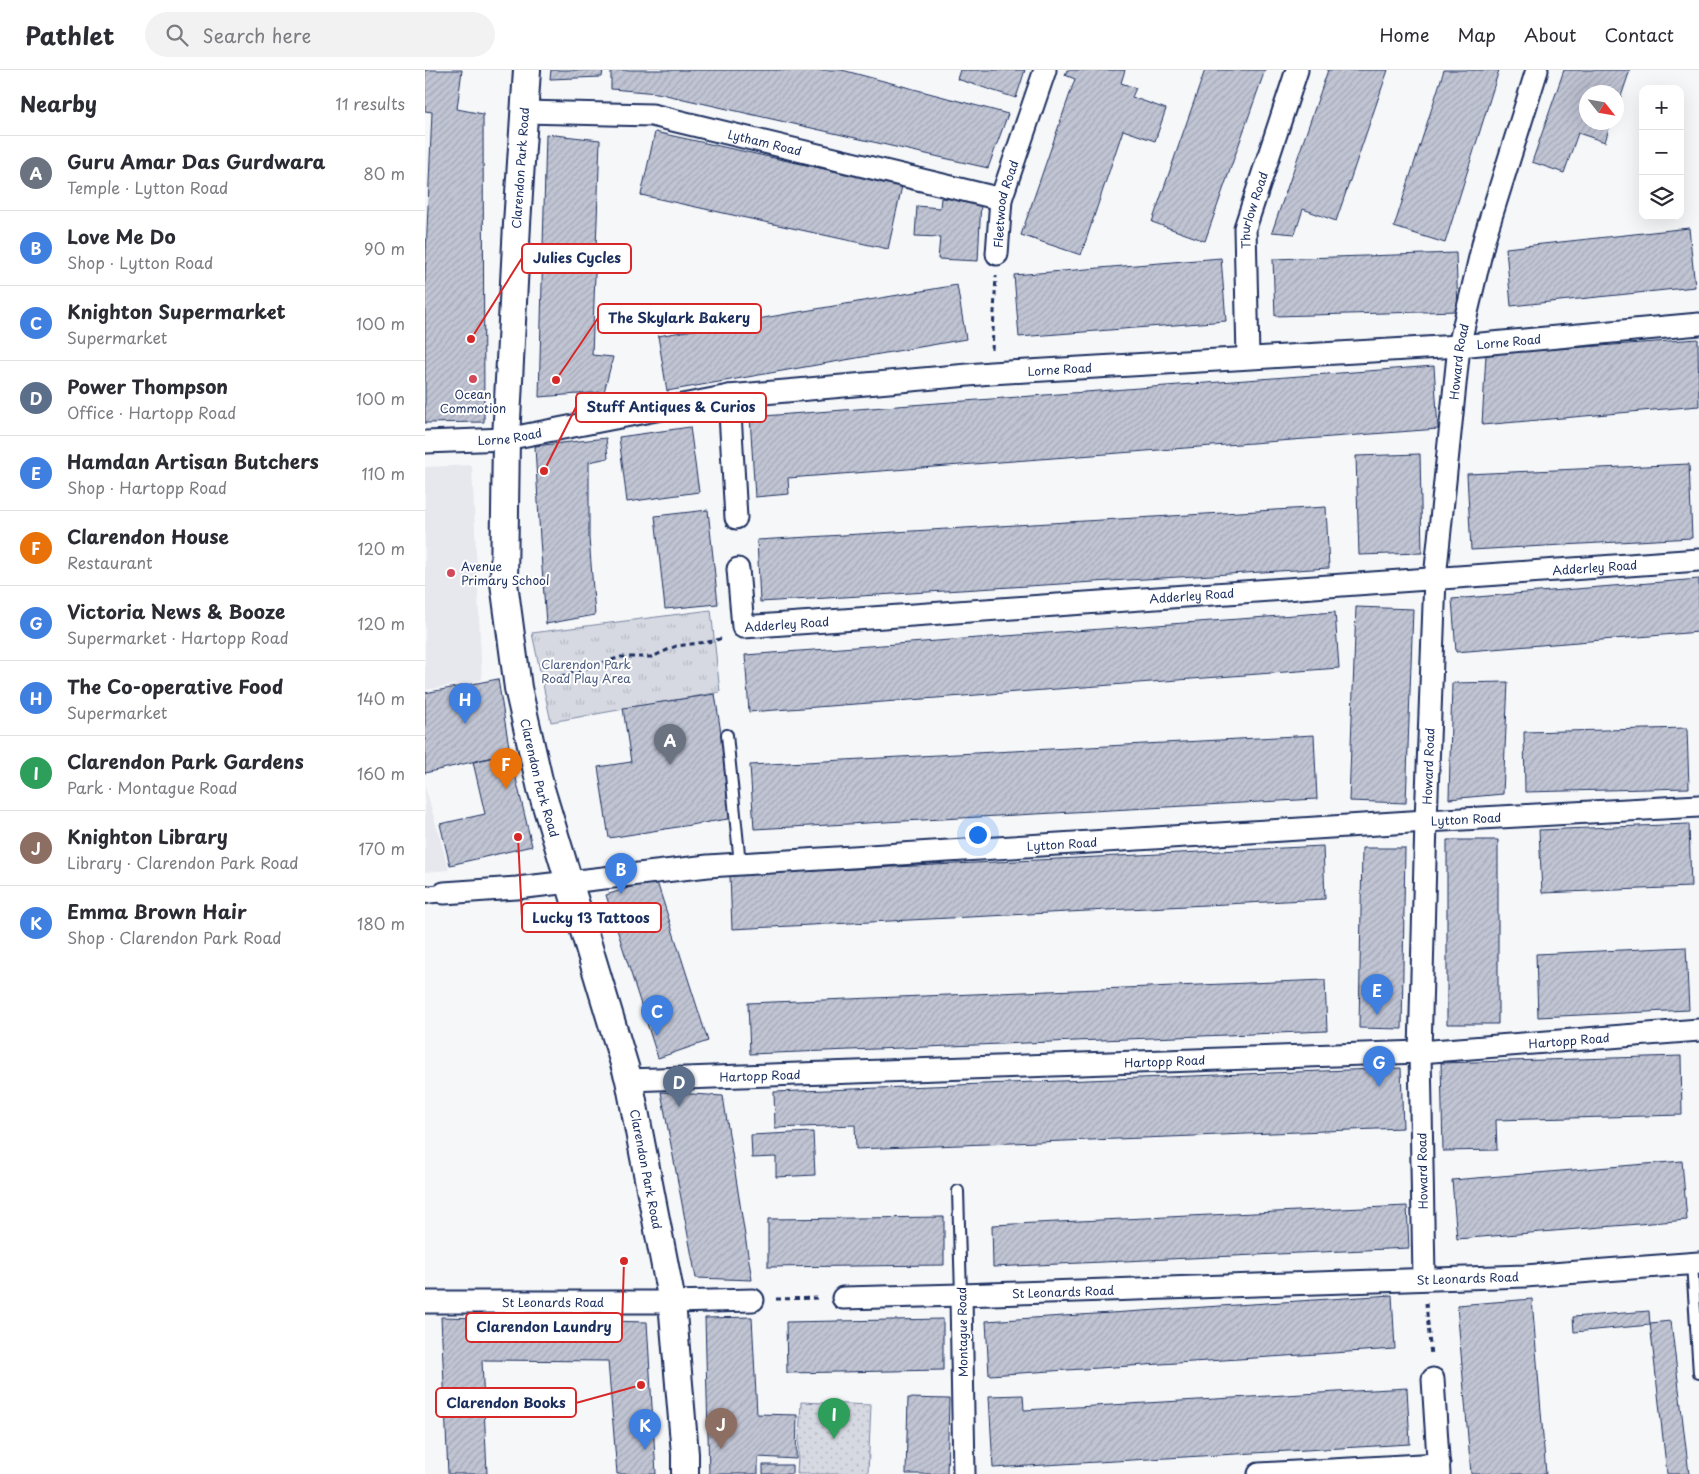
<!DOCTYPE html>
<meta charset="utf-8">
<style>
:root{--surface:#fff;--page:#f2f2f3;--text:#2b2b33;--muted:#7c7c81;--line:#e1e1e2;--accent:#0b8043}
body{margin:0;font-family:"Playpen Sans",sans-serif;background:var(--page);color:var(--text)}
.controls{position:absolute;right:15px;top:15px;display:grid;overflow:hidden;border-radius:10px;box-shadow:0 5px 20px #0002}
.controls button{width:45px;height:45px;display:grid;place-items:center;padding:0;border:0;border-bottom:1px solid var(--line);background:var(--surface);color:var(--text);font:25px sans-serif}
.compass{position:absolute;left:1154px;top:15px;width:45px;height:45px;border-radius:50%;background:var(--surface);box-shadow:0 5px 20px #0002;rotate:121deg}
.you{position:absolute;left:552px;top:764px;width:18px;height:18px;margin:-12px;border:4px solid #fff;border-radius:50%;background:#1a73e8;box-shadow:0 0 0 8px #1a73e833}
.badge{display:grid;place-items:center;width:32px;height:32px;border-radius:50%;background:var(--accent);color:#fff;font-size:16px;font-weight:700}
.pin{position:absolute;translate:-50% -41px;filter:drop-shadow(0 1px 2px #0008)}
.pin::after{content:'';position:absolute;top:26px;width:18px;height:15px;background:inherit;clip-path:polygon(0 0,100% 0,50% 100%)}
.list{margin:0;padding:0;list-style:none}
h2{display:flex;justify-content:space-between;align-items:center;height:65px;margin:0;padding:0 20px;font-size:21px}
h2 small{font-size:16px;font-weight:400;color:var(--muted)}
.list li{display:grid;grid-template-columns:32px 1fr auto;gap:15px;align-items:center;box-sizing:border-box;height:75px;padding:0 20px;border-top:1px solid var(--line)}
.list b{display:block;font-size:19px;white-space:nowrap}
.list p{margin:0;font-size:16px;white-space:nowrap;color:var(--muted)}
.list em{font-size:16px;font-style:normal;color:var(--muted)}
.icon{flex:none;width:28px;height:28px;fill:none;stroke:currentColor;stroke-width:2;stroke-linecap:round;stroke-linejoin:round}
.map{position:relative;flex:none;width:1274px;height:1404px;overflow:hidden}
header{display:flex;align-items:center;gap:30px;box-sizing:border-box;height:70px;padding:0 25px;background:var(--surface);border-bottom:1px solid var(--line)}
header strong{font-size:24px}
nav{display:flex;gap:28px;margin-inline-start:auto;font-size:18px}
.search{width:350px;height:45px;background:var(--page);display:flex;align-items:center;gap:12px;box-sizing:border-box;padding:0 18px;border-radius:28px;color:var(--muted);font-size:19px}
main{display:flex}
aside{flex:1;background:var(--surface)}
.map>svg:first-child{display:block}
.built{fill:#e6e8ee}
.grass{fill:url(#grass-dots);stroke:#7884a0}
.park{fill:url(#park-tufts);stroke:#7884a0}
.building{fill:url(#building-hatch);stroke:#1b2f5e}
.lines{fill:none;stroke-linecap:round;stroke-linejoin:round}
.service-casing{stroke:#1b2f5e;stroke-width:14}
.pedestrian-casing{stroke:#1b2f5e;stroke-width:20}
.minor-casing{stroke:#1b2f5e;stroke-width:25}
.tertiary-casing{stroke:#1b2f5e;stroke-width:30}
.path{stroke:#1b2f5e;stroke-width:3;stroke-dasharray:5 4;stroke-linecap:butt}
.service{stroke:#fff;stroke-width:10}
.pedestrian{stroke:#fff;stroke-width:16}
.minor{stroke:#fff;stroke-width:21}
.tertiary{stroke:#fff;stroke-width:26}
.poi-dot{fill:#d1495b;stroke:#fff;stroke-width:2}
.labels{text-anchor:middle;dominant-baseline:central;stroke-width:4;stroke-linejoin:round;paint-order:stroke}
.street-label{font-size:12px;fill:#1b2f5e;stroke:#fff}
.poi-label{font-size:12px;fill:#1b2f5e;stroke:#fff}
.park-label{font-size:12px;fill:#4a5a7f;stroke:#fff}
.leader{fill:none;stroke:#d62828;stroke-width:2}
.callout-dot{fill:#d62828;stroke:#fff;stroke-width:2}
.callout{fill:#fff;stroke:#d62828;stroke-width:2}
.callout-label{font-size:14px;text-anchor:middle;font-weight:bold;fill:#1b2f5e}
</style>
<header>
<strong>Pathlet</strong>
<div class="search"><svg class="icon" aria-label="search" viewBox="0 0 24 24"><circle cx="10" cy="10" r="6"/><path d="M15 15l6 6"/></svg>Search here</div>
<nav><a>Home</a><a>Map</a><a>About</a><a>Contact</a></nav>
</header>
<main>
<aside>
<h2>Nearby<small>11 results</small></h2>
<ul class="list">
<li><span class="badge" style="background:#6b7280">A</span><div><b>Guru Amar Das Gurdwara</b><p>Temple · Lytton Road</p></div><em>80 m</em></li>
<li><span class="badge" style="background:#3f7fe0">B</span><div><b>Love Me Do</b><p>Shop · Lytton Road</p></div><em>90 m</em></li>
<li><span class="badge" style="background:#3f7fe0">C</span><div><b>Knighton Supermarket</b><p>Supermarket</p></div><em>100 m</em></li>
<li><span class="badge" style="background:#5c6f8a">D</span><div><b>Power Thompson</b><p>Office · Hartopp Road</p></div><em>100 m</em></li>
<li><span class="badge" style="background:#3f7fe0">E</span><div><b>Hamdan Artisan Butchers</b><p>Shop · Hartopp Road</p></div><em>110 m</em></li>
<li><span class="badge" style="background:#e8710a">F</span><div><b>Clarendon House</b><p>Restaurant</p></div><em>120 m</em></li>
<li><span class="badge" style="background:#3f7fe0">G</span><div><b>Victoria News &amp; Booze</b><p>Supermarket · Hartopp Road</p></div><em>120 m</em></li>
<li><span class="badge" style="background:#3f7fe0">H</span><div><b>The Co-operative Food</b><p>Supermarket</p></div><em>140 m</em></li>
<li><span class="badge" style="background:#2e9e5b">I</span><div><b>Clarendon Park Gardens</b><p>Park · Montague Road</p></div><em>160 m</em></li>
<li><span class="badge" style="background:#8d6e63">J</span><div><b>Knighton Library</b><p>Library · Clarendon Park Road</p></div><em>170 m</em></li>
<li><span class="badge" style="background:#3f7fe0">K</span><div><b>Emma Brown Hair</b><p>Shop · Clarendon Park Road</p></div><em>180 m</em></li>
</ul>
</aside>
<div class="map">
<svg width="1274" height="1404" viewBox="0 0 1274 1404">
<defs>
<pattern id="grass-dots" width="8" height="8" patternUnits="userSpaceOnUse" patternTransform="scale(1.25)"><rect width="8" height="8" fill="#d6d9e2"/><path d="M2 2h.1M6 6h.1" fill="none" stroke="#b7bbc4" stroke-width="1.8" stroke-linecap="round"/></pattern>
<pattern id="park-tufts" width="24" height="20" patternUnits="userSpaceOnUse" patternTransform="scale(1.25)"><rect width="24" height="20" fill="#d6d9e2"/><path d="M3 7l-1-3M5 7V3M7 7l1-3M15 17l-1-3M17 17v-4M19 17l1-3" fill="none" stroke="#b7bbc4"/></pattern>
<pattern id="building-hatch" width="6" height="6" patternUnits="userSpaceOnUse" patternTransform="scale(1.25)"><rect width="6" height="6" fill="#c0c4d3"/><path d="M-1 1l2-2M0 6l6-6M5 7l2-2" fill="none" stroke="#a4a9b8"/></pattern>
</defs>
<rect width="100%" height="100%" fill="#f6f7f9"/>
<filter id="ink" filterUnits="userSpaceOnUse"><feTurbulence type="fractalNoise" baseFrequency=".02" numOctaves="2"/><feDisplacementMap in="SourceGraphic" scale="10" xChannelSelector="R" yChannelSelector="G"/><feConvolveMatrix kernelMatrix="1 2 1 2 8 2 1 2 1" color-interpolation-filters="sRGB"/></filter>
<g filter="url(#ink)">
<path class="built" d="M47 395 57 610 0 620V397Z
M0 716 24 800 0 802Z"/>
<path class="grass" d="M376 1332 446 1335 443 1404H372Z"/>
<path class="park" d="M286 540 295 622 126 652 107 563Z"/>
<path class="building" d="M0 0H37L32 39 58 44 59 352 0 353V208L7 42 0 41Z
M126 0H178L177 7 125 9Z
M186 0H417L583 44 563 98 232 23 186 19Z
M535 0H600L591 28 532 9Z
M642 0H700L696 13 711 18 707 27 741 39 730 71 698 60 656 185 596 165 650 9 640 5Z
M780 0H840L780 171 727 152Z
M903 0H963L911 151 878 139 870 164 847 162Z
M1019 0H1074L1020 173 969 157Z
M1139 0H1205L1192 38V22H1162V52H1186L1180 72 1153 63 1139 103 1107 92Z
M230 62 477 116 463 179 216 125Z
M121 64 175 70 167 285 188 287 179 322 114 327Z
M516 128 556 131 553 191 513 189 515 167 490 166 492 136 515 138Z
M1264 158 1270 217 1086 236 1081 178Z
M1031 183 1033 241 850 246 848 189Z
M796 188 801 251 594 267 589 205Z
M532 215 541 269 242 321 233 266Z
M1273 269 1274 336 1057 355 1061 284Z
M1009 296 1013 359 363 408 364 424 330 427 325 347Z
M265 357 274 422 202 432 194 367Z
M181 368 183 388 164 392V468L170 545 121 554 115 469 110 376Z
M995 384 997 483 934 485 931 386Z
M1264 394 1267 468 1046 480 1042 404Z
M901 437 904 498 335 532 332 470Z
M283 440 293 534 240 539 230 446Z
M1274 509V562L1031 582 1027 529Z
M931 537 988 539 981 733 924 731Z
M910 542 914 598 324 642 320 585Z
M73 609 85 683 0 703V623Z
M1083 612 1078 724 1024 729 1027 613Z
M290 624 309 748 184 768 173 697 206 692 198 638Z
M1262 658 1264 718 1100 722 1099 662Z
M889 665 892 729 329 759 325 695Z
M85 683 107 776 25 795 15 754 60 744 48 692Z
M1264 754 1266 817 1117 823 1114 760Z
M1022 770H1073V954H1022Z
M898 776 900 829 307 859 305 805Z
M937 778H980L977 959 934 958Z
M231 809 283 971 233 988 181 825Z
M1261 877 1264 940 1113 947 1111 884Z
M900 910 902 961 325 984 323 933Z
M1256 986 1257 1045 1071 1050 1072 1080 1018 1081 1016 993Z
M976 998 978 1058 431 1079 430 1055 350 1058 349 1022Z
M236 1022 298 1026 327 1210 271 1208Z
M388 1062 390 1105 351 1107V1087L327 1088 326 1065Z
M1257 1091 1262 1150 1032 1169 1027 1110Z
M982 1136 984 1178 568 1197 567 1155Z
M519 1147V1195L343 1197V1149Z
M967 1225 970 1279 564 1305 561 1251Z
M1107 1229 1121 1404H1046L1032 1235Z
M1224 1241 1225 1255 1149 1262 1148 1247Z
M16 1247 222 1252 231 1404H192L183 1291 57 1290 62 1404H23Z
M327 1247 332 1344 372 1345 371 1389 333 1387V1404H284L280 1248Z
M518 1249V1300L362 1303 361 1252Z
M1246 1251 1264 1404H1242L1225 1253Z
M982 1318 985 1374 568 1398 564 1326 598 1325 599 1340Z
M483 1328 524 1329 522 1404H481Z
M338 1395H367V1404H338Z"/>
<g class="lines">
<defs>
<path id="service" d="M302 665 315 794
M533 1121 536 1225
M1267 1193 1274 1303"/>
<path id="pedestrian" d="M0 825 19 823"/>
<g id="minor">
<path id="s1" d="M99 42 227 45 576 129"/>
<path id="s2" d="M572 184 576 129 620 0"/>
<path id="s3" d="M823 287 820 158 872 0"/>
<path d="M304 326 311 448"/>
<path id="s4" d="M0 372 81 369 304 326 566 303 1034 276 1274 254"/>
<path id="s5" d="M313 499 318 557 1274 490"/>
<path id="s6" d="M19 823 92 818 283 796 1001 751 1274 736"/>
<path id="s7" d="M204 1010 995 982 1274 960"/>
<path id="s8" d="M999 1208 995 982 1001 751 1010 508 1034 276 1060 166 1112 0"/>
<path d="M536 1225 539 1404"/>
<path id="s9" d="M418 1228 536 1225 1100 1206 1274 1193"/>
<path id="s10" d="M0 1232H247L328 1230"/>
<path d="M1008 1309 1014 1404"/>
<path d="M834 1404 1014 1394"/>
</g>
<g id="tertiary">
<path id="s11" d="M102 0 92 154 81 369 79 513 93 618 116 719 204 1010 247 1232 260 1384V1404"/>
</g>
</defs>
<use href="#service" class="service-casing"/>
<use href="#pedestrian" class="pedestrian-casing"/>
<use href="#minor" class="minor-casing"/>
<use href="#tertiary" class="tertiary-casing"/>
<path class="path" d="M567 280 571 206
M118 612 196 587H227L251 576 289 571 297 568
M351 1229 395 1228
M1001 1233 1006 1286"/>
<use href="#service" class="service"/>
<use href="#pedestrian" class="pedestrian"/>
<use href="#minor" class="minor"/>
<use href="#tertiary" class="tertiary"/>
</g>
</g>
<g class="poi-dot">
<circle cx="48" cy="309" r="5"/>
<circle cx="26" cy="503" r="5"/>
</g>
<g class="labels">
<g class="street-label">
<text stroke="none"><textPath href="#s1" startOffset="244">Lytham Road</textPath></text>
<text transform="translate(95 98) rotate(-86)">Clarendon Park Road</text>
<text stroke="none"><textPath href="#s2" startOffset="51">Fleetwood Road</textPath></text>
<text stroke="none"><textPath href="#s3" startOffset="148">Thurlow Road</textPath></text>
<text stroke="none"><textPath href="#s4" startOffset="1090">Lorne Road</textPath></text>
<text stroke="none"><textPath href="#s8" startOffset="918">Howard Road</textPath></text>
<text stroke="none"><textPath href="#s4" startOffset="640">Lorne Road</textPath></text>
<text stroke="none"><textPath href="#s4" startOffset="85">Lorne Road</textPath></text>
<text stroke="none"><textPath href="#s5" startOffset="912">Adderley Road</textPath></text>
<text stroke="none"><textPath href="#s5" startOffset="508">Adderley Road</textPath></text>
<text stroke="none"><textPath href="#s5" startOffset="102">Adderley Road</textPath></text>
<text stroke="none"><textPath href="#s8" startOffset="512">Howard Road</textPath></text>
<text stroke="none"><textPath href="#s11" startOffset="712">Clarendon Park Road</textPath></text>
<text stroke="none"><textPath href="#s6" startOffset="1025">Lytton Road</textPath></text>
<text stroke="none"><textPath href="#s6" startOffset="620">Lytton Road</textPath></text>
<text stroke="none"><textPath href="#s7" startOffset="941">Hartopp Road</textPath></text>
<text stroke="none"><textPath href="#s7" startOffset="536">Hartopp Road</textPath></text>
<text stroke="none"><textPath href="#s7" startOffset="131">Hartopp Road</textPath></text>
<text stroke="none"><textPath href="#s11" startOffset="1118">Clarendon Park Road</textPath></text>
<text transform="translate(997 1101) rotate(-91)">Howard Road</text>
<text stroke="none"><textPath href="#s9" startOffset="625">St Leonards Road</textPath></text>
<text stroke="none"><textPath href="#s9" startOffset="220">St Leonards Road</textPath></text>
<text stroke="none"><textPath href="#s10" startOffset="128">St Leonards Road</textPath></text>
<text transform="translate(537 1262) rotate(-91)">Montague Road</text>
</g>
<g class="poi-label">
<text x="48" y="324">Ocean<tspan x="48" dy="14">Commotion</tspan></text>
<text x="36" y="496" text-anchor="start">Avenue<tspan x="36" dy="14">Primary School</tspan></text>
</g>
<g class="park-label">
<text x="161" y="594">Clarendon Park<tspan x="161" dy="14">Road Play Area</tspan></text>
</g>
</g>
<path class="leader" d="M46 269L97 188M131 310L173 248M119 401L151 337M93 767L97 848M199 1191L197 1257M216 1315L151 1333"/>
<g class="callout-dot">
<circle cx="46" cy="269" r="5"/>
<circle cx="131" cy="310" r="5"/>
<circle cx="119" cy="401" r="5"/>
<circle cx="93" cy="767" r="5"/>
<circle cx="199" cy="1191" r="5"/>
<circle cx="216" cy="1315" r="5"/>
</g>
<g class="callout">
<rect x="97" y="174" width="109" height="29" rx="5"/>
<rect x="173" y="234" width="163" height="29" rx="5"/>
<rect x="151" y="323" width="190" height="29" rx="5"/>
<rect x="97" y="833" width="139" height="29" rx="5"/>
<rect x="41" y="1243" width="156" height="29" rx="5"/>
<rect x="11" y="1318" width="140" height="29" rx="5"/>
</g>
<g class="callout-label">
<text x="152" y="193">Julies Cycles</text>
<text x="254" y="253">The Skylark Bakery</text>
<text x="246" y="342">Stuff Antiques &amp; Curios</text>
<text x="166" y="853">Lucky 13 Tattoos</text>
<text x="119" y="1262">Clarendon Laundry</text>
<text x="81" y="1338">Clarendon Books</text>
</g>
</svg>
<div class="controls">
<button>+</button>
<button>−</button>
<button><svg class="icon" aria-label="layers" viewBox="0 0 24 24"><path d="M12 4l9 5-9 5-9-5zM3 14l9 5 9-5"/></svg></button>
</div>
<svg class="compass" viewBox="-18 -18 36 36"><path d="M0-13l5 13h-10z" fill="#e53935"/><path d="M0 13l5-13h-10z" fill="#7c7c81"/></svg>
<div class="you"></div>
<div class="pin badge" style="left:245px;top:695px;background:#6b7280">A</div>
<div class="pin badge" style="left:196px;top:824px;background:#3f7fe0">B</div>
<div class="pin badge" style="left:232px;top:966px;background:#3f7fe0">C</div>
<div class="pin badge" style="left:254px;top:1037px;background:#5c6f8a">D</div>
<div class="pin badge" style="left:952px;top:945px;background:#3f7fe0">E</div>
<div class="pin badge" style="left:81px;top:719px;background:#e8710a">F</div>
<div class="pin badge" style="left:954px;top:1017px;background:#3f7fe0">G</div>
<div class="pin badge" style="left:40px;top:654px;background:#3f7fe0">H</div>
<div class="pin badge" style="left:409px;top:1369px;background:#2e9e5b">I</div>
<div class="pin badge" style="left:296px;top:1379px;background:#8d6e63">J</div>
<div class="pin badge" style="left:220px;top:1380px;background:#3f7fe0">K</div>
</div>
</main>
